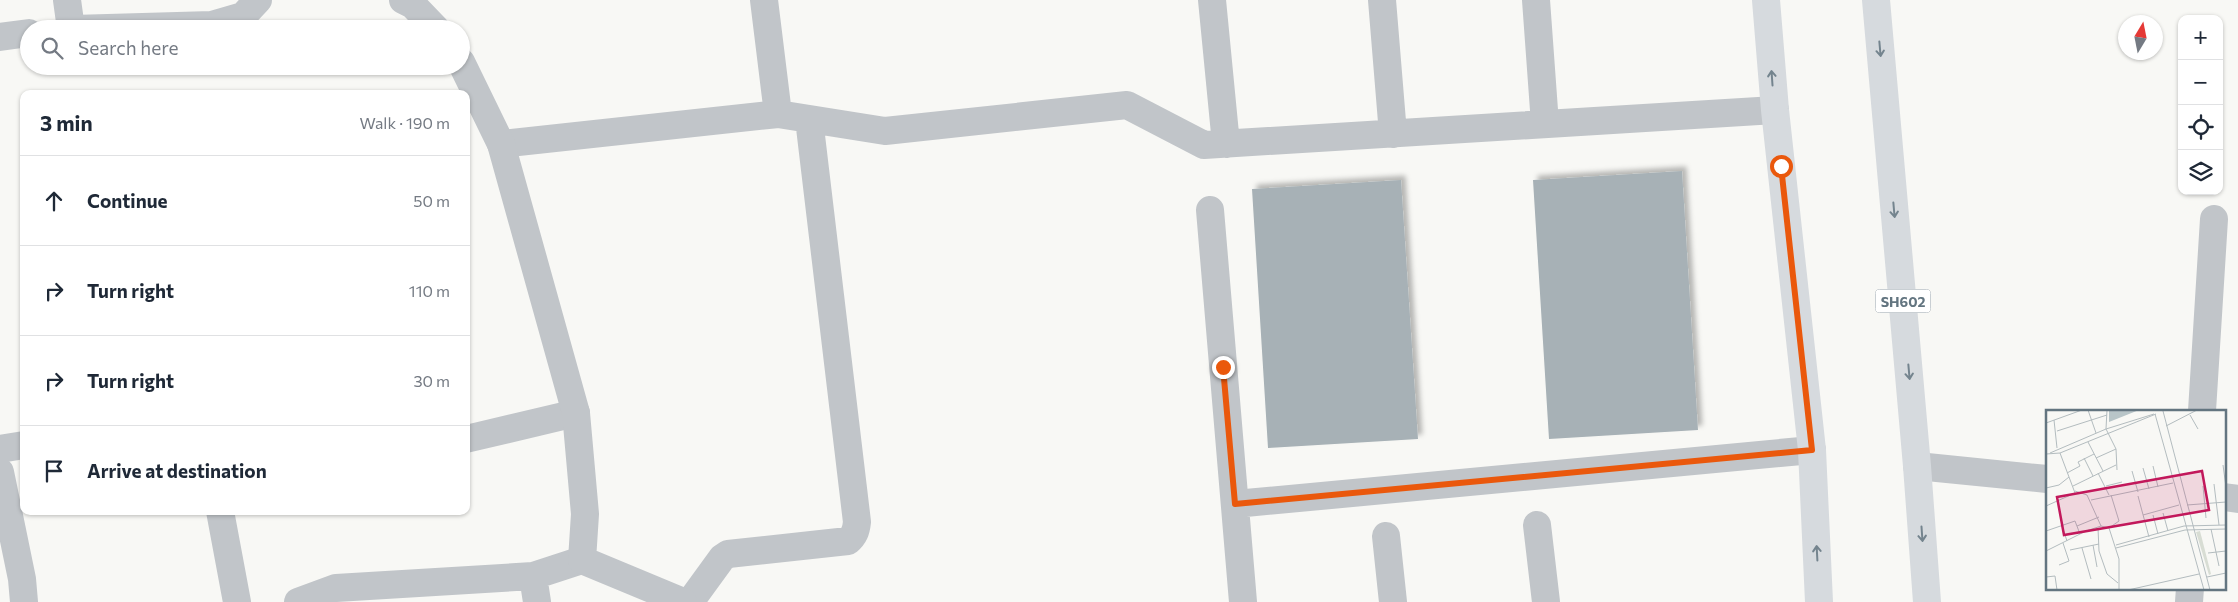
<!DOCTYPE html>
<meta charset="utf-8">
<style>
:root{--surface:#fff;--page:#f6f6f7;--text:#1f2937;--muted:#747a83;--line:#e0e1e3}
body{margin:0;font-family:Commissioner,sans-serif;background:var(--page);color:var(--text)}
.controls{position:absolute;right:15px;top:15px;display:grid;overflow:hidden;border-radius:10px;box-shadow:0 1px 4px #0004}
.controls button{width:45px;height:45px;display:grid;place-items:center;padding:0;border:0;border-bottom:1px solid var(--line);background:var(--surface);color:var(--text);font:25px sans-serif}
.compass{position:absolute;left:2118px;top:15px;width:45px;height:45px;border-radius:50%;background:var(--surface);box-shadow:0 1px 4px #0004;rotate:10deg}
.stop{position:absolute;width:15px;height:15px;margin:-11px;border:4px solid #ea580c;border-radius:50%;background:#fff}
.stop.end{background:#ea580c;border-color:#fff;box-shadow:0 1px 5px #0008}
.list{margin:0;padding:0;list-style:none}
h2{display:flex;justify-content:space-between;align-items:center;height:65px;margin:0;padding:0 20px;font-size:21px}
h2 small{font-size:16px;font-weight:400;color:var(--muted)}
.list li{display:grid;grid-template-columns:32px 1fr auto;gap:15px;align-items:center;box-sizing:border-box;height:90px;padding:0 20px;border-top:1px solid var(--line)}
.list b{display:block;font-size:19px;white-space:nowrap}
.list em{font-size:16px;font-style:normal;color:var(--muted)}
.icon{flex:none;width:28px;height:28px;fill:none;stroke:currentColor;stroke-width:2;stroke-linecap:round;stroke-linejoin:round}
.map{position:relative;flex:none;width:2238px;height:602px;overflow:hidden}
.search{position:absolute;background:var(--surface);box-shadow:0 1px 4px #0004;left:20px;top:20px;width:450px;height:55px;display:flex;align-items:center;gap:12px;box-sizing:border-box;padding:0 18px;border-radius:28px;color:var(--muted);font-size:19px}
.panel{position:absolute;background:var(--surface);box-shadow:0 1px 4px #0004;left:20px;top:90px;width:450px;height:425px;border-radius:10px}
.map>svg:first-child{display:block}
.building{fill:#a7b1b6;filter:url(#shadow)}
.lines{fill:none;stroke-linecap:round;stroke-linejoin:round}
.minor{stroke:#c1c5c9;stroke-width:28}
.tertiary{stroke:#c1c5c9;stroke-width:28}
.primary{stroke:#d6dade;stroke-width:28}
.oneway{stroke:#74848e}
.route{stroke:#ea580c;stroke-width:6}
.labels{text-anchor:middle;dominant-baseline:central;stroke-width:5;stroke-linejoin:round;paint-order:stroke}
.shield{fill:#fff;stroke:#929ea6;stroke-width:1}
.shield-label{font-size:14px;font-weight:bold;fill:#637580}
.inset-road{fill:none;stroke:#b3bcbf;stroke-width:1}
.view{fill:#c2185b;fill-opacity:0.15;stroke:#c2185b;stroke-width:2.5}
.inset-edge{fill:none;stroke:#637580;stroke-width:2.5}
</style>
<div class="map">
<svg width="2238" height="602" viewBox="0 0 2238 602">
<defs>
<filter id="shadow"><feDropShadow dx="4.5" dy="-4.5" stdDeviation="2.5" flood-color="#0004"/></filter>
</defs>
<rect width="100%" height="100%" fill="#f8f8f5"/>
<path class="building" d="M1682 171 1698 430 1549 439 1533 180Z
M1401 180 1418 439 1268 448 1252 189Z"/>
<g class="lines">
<path class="minor" d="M67 0 71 29
M764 0 778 114
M1212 0 1226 144
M1382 0 1393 134
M1536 0 1545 124
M501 144 778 114 885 131 1127 105 1204 145 1775 110
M1210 210 1243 602
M2202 411 2214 219
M466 439 576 413
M0 449 24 445
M1917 466 2047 479
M0 472 22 579 24 602
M2224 497 2238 499
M1235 504 1812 450
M220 511 237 602
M1537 525 1546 602
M1386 536 1393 602
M533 576 537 602
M298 602 336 588 533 576 582 560
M690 602 722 558 728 554 848 541C854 536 856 531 857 522L809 119
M2189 602 2190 588"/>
<path class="tertiary" d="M403 0 413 5 436 29
M73 29 212 25 243 16 258 0
M0 37 29 33
M461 62 501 144 576 413 585 514 582 560 683 602"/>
<path class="primary" d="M1766 0 1775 110 1812 450 1819 602
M1876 0 1917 466 1927 602"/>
</g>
<defs><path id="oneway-shaft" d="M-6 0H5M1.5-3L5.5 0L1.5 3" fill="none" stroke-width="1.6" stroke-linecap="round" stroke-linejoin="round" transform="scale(1.25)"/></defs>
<g class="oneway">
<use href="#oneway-shaft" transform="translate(1880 49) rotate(85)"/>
<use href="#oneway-shaft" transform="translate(1772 78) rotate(-94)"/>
<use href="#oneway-shaft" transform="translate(1894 210) rotate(85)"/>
<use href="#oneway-shaft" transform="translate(1909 372) rotate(85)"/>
<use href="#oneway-shaft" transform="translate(1922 534) rotate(86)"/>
<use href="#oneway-shaft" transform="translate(1817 553) rotate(-93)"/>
</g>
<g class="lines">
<path class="route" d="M1223 367 1235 504 1812 450 1781 166"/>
</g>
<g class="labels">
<rect class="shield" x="1875.5" y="289.5" width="55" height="23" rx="4"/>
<g class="shield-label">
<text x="1903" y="301">SH602</text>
</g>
</g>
<g transform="translate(2046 410)">
<rect width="180" height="180" fill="#f8f8f5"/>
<path d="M154 121 165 164 163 165 150 122Z" fill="#d8ddd4"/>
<path d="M63 0H93L63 12Z" fill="#b8c5c8"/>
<path class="inset-road" d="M42 0 50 23M61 0 60 19 70 39 71 60M117 1 164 180M109 4 158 180M144 5 152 19M8 10 11 38M0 13 36 0M120 16 151 0M11 21 61 5M42 32 57 61M4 43 60 19 108 4M0 44 14 43 110 4M38 48 47 66M50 48 70 39M177 55 180 77M107 56 112 77M97 58 103 79M86 61 92 82M21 63 34 56 32 52 48 44M52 63 63 85M168 74 173 115M27 76 70 55M60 76 76 72M157 76 160 108M0 78 13 75 23 67M29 81 41 85 55 116M92 86 103 127M45 90 127 73M141 95 180 92M0 96 29 83 14 43M117 103 122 121M97 105 133 95M107 105 112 124M16 116 21 131M31 116 53 107M52 118 53 141 61 164 72 173M63 118 73 111 65 85M165 119 173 156M0 121 29 111 34 124M47 135 51 157M70 135 138 116 180 115M36 138 45 169M70 138 139 120 180 119M24 140 53 134M0 141 40 121 55 116 63 118 73 149V180M162 143 180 141M13 155 23 151 17 133M0 167 9 166 11 180M161 167 180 163M82 180 153 164"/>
<path class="view" d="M156 61 163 100 18 125 11 87Z"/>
<rect width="180" height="180" class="inset-edge"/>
</g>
</svg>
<div class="controls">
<button>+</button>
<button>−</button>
<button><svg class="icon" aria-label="locate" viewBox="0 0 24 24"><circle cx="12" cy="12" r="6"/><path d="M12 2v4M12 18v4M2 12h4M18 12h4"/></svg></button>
<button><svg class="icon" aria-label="layers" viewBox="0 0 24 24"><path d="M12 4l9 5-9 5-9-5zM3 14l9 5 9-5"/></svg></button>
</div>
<svg class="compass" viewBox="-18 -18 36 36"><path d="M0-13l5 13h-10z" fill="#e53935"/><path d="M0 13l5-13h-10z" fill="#747a83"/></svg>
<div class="stop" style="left:1781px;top:166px"></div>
<div class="stop end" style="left:1223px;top:367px"></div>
<div class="search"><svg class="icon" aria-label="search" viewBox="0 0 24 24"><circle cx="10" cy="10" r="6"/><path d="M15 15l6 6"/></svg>Search here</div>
<section class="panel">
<h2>3 min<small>Walk · 190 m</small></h2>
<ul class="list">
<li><svg class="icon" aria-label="ahead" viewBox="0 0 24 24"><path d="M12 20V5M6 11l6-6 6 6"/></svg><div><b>Continue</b></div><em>50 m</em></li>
<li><svg class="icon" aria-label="right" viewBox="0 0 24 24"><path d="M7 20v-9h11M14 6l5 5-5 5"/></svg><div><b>Turn right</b></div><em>110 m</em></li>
<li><svg class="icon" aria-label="right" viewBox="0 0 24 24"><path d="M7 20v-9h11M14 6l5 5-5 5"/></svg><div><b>Turn right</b></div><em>30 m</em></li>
<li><svg class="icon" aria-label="arrive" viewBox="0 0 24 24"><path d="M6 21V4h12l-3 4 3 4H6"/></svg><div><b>Arrive at destination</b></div></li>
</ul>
</section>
</div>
